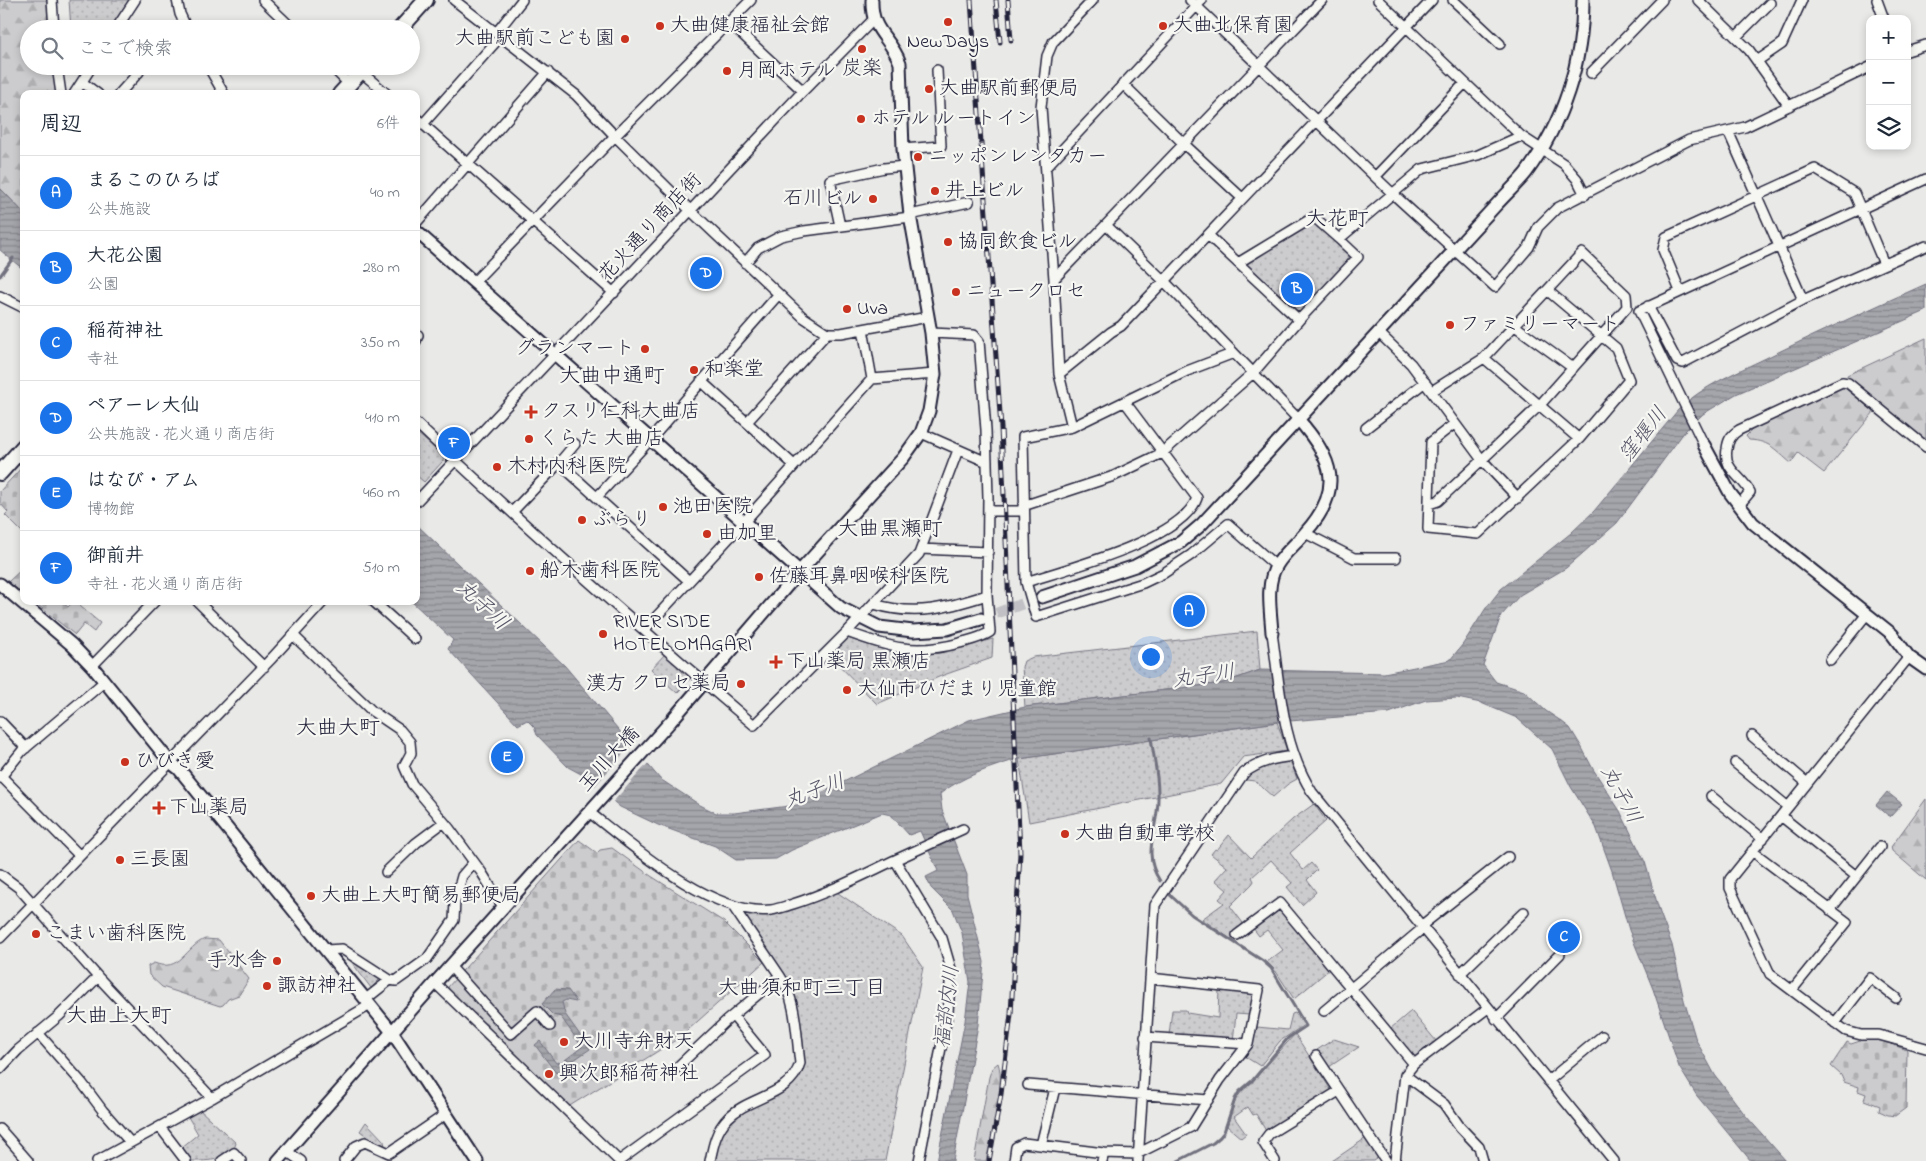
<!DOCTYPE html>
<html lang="ja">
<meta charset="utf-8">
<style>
:root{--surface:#fff;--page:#f2f2f3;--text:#1f2937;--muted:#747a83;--line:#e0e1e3;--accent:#1a73e8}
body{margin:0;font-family:"Indie Flower","Klee One",sans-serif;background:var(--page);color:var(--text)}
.controls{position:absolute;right:15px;top:15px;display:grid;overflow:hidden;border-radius:10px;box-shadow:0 2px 8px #0003}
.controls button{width:45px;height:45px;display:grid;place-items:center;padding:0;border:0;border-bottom:1px solid var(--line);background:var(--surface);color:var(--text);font:25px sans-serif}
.you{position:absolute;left:1150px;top:656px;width:18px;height:18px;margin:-12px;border:4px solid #fff;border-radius:50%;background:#1a73e8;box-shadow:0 0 0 8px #1a73e833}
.badge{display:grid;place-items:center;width:32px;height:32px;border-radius:50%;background:var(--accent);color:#fff;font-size:16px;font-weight:700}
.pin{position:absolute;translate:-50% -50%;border:2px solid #fff;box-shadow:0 1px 5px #0006}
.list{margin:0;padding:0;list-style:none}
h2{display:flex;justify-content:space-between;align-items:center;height:65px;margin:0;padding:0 20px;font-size:21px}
h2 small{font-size:16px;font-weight:400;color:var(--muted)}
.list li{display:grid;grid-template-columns:32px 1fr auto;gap:15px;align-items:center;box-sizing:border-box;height:75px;padding:0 20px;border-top:1px solid var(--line)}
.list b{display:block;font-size:19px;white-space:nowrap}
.list p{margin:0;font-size:16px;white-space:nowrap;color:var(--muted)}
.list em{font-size:16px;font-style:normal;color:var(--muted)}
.icon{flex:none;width:28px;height:28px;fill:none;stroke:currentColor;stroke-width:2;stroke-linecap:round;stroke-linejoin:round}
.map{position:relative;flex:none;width:1926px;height:1161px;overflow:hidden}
.search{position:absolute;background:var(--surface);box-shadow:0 2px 8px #0003;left:20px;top:20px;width:400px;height:55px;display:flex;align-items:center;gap:12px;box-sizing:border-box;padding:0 18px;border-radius:28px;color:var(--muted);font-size:19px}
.panel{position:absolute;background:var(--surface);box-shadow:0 2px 8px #0003;left:20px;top:90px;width:400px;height:515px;border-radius:10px}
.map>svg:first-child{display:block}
.green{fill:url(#green-dots);stroke:#777784}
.forest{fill:url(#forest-firs);stroke:#777784}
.cemetery{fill:url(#cemetery-stones);stroke:#777784}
.water{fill:url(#water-rules);stroke:#71717f}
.pier{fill:#e9e9e7}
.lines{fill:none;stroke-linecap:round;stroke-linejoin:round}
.stream{stroke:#71717f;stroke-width:3}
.tertiary-tunnel{stroke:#c1c1c5;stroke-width:11;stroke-dasharray:11 5.5;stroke-linecap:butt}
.minor-casing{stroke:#22223b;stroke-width:12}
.tertiary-casing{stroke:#22223b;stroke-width:15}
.primary-casing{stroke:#22223b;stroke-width:18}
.minor{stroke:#f6f6f2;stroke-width:9}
.tertiary{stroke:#f6f6f2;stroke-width:11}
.primary{stroke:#f6f6f2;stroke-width:14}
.rail-casing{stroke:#22223b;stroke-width:5}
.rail{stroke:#f6f6f2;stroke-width:3;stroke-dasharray:9;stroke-linecap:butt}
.poi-dot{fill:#c8321e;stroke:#f6f6f2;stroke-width:2}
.labels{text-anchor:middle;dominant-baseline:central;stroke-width:4.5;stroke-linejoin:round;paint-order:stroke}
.poi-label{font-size:20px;fill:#22223b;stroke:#f6f6f2;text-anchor:start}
.street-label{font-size:20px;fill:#22223b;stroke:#f6f6f2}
.neighbourhood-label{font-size:21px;fill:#22223b;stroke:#f6f6f2}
.water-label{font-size:21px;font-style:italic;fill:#565668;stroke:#f6f6f2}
</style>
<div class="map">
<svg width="1926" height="1161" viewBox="0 0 1926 1161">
<defs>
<pattern id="green-dots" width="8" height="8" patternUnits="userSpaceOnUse" patternTransform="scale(1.25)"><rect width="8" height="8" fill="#ccccce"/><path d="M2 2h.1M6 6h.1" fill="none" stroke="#afafb2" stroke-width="1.8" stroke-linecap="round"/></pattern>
<pattern id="forest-firs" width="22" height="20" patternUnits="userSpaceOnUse" patternTransform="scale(1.25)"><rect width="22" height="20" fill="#ccccce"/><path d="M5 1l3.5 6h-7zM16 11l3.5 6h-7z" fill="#afafb2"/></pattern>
<pattern id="cemetery-stones" width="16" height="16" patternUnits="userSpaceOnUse" patternTransform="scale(1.25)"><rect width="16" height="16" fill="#ccccce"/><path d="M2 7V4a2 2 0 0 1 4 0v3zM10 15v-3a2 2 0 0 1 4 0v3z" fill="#afafb2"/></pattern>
<pattern id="water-rules" width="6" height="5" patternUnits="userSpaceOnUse" patternTransform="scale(1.25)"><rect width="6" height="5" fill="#a5a5ac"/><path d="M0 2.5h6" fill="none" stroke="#86868d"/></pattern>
</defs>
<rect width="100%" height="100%" fill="#e9e9e7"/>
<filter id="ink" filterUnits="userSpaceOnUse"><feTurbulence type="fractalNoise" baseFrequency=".02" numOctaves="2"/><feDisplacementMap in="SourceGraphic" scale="10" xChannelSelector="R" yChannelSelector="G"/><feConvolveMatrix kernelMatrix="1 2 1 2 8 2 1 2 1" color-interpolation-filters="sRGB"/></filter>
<g filter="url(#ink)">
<path class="green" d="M69 0H130L112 29H71Z
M1309 222 1316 223 1349 255V260L1301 313H1297L1247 266V261Z
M416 432 444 457 443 461 424 482 416 475Z
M1257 631 1260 670 1223 683 1025 707 1022 667 1024 661 1033 657Z
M846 638C862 642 876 649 892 651 926 657 960 647 993 639L992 658 941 676 877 704 829 655Z
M666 653 690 674V679L677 693 651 669Z
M1277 722 1287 751 1243 757 1221 784 1029 822 1019 759Z
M1286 761 1292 765 1297 779 1288 784 1273 797 1255 781 1246 780C1253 766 1272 763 1286 761Z
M1314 804 1326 821 1290 853 1303 870 1311 863 1317 870 1307 880 1316 892 1302 905 1287 887 1292 883 1271 860 1252 877 1254 881 1252 884 1230 906 1243 923 1233 934 1237 938 1235 942 1202 919 1224 903 1219 899 1227 890 1215 880 1227 867 1211 854 1215 849 1217 850 1229 835 1251 858 1293 819Z
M835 891 902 936 923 967 885 1161H713L715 1146 729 1119 799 1073 793 996 744 917 772 914 800 906Z
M1280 909 1331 968 1294 999 1275 970 1267 962 1283 950 1267 930 1259 936 1253 928 1275 911Z
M347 956 381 978 371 988Z
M1219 989 1255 992 1250 1015 1236 1014 1233 1041 1169 1035 1172 1010H1186L1187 1013 1218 1018Z
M1411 1011 1437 1042 1418 1058H1413L1390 1029Z
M1295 1013 1304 1025 1280 1041 1260 1066 1244 1056 1252 1044 1257 1027 1288 1030 1292 1014Z
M1295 1034 1331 1090 1266 1131 1256 1114 1253 1115 1248 1107 1234 1117 1246 1134 1241 1138 1227 1126 1236 1099 1242 1091 1253 1081Z
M1334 1039 1359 1047 1329 1067 1317 1050Z
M199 1109 236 1143C232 1161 207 1161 192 1161L182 1147 198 1134 187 1115Z
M366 1122 384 1141 386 1151 360 1131Z
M1366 1138 1379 1157 1373 1161H1332Z"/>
<path class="forest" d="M0 0H47L49 29H29V66H52L56 94H24V213L0 188Z
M1926 338V438L1921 439 1849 380 1847 375Z
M1841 385 1874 412 1824 473 1798 453 1791 463C1776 451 1771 441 1749 440L1746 436 1755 427Z
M1926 799V880L1892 851 1891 847Z
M205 939 219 940 249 979 239 995 228 999 223 1005 220 1006 162 987 149 975 148 966 154 963C181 973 185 947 205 939Z
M998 1063C1006 1084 991 1137 986 1161H974L989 1077 992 1068Z"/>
<path class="cemetery" d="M24 465V534L5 515 8 512 0 503V491Z
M24 567V594L8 582Z
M33 601H61L68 607 74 601 100 623 94 632 84 624 75 635Z
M579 840 597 853 600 850 612 848 651 876 724 922 764 962 679 1038 568 1107 450 991 448 987Z
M1872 1037 1907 1050 1906 1108 1895 1116 1888 1115 1879 1111 1880 1106 1864 1100 1866 1094 1858 1091 1859 1087 1844 1082 1841 1075 1831 1066 1847 1042 1851 1044Z"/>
<path class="water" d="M0 188 24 213V270L0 250Z
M1926 284V311L1736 394 1703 414 1685 431 1617 523 1566 568 1520 595 1501 616 1483 665 1496 682 1524 691 1546 711 1561 721 1570 728 1581 746 1593 769 1620 811 1645 862 1660 913 1672 945 1684 1000 1696 1040 1715 1075 1746 1116 1786 1161H1751L1697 1096 1679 1067 1653 989 1629 930 1612 871 1596 827 1571 787 1552 749 1517 718 1481 703 1457 698 1426 700 1389 713 1277 722 1019 759C995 765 959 778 940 794L942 810 967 875V894L984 962 978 1025 953 1161H937L965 1021 970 982 962 933 953 910 931 888 926 877 938 871 920 831 909 835 891 815 882 813 792 850 776 859 736 860 715 846 658 825 620 807 581 774 568 767 537 735 534 727 527 720 518 725 448 649 453 640 411 601H416V524L565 666 660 779 700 805 716 813H734L797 805 969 720 1025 707 1223 683 1260 670 1384 673 1450 660 1463 644 1486 608 1501 589 1571 533 1594 511 1678 410C1702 386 1735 373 1766 358 1819 332 1872 308 1926 284Z
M1887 792 1902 804 1890 817 1876 805Z
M555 989 568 990 576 1001V1002L566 1000 562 1002 565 1014 590 1049 568 1064 565 1060 582 1047 561 1017 553 1015 542 1004Z
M540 1041 556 1063 559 1062 563 1068 556 1073 535 1045Z"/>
<path class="pier" d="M633 743 650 761 612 803 593 788Z"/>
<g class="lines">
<path class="stream" d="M0 276 13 258
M1151 738C1154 758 1159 779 1158 799 1158 829 1141 853 1160 881
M1170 895 1192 915 1263 961 1271 968 1306 1026 1288 1038 1252 1081 1239 1092 1235 1099 1224 1132 1220 1137 1213 1143 1178 1161"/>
<path class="tertiary-tunnel" d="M981 619 1041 597"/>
<defs>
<path id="minor" d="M52 0 54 29
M177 0 180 14 187 29
M263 0 293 29
M454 0 576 95 615 136 691 211 803 317 827 333H841L928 317
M1190 0 1392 193 1495 287 1529 247 1538 227 1557 208 1689 140 1745 127 1870 67
M1378 0 1521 136 1564 164 1577 179 1585 195
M1453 0 1500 44
M1698 0 1749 50 1789 106
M1877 0 1884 19
M729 22 803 91
M116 29 135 0
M497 32 522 0
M1736 37 1770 3
M1907 51 1926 45
M1757 61 1782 44 1802 0
M57 66 61 94
M208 66 224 94
M331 66 349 84
M361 72 387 94
M1591 73 1662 0
M82 82 98 94
M1123 84 1184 144 1242 198
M74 94 92 66
M119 94 139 72 129 66
M416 118 614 293
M423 124 501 36
M1728 131 1803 300
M903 149 941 146 937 70
M1046 167 1202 0
M1376 176 1465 83
M910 215 969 202
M416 223 548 72
M1106 225 1164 281 1298 419
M840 226 830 180 884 168 905 166
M1208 235 1299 320
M745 263 758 248 781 236 804 231 910 217
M1238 263 1314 217 1339 239 1422 169 1478 155 1521 136
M1054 279 1322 0
M474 282 615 136 751 0
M1680 291 1663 250 1666 237 1815 169 1854 193 1884 264
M0 296 24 308
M1648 306 1677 361 1683 363 1803 300 1926 246
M1515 326 1573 368
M863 329 872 379
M1378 332 1411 364 1482 460 1518 498
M416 333 418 335 416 341
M931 333 974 335 979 341 986 430 988 498 987 595
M1484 358 1579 439
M1059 374 1111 332 1121 326 1432 0
M701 381 794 465
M1125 402 1197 498C1182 540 1066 569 1026 582L1036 617 1143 583 1164 573 1191 555 1228 524 1276 566
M747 422 827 333
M416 423C525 527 639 627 754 725L847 632 919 554 958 450
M1454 424 1431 442 1428 529 1478 534 1579 439 1629 380 1616 348 1548 291
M1072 427 1059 374 1054 279 1041 107 1047 56 1053 42 1093 0
M1366 428 1425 382
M921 433 987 462
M1704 445 1639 311 1926 179
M559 463 575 444
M597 497 651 439 778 295
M416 502 803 91 873 20
M1429 504 1438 501 1539 406 1627 307 1626 295 1582 253 1484 358 1432 391
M1739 505 1750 492C1742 476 1723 470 1727 449 1728 440 1731 435 1739 430L1842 382 1848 383 1926 447
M1023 506 1114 476 1162 453 1253 373 1299 320 1358 257 1339 239
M988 511H1023
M512 512 559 463 689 581
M1305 533 1354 558H1396
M921 549 988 552
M1026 582 1023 437 1072 427 1187 371 1234 353
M197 601 264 667
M373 601 415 639
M644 630 744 522 872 379 935 374
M847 632C890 648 915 655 960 643 970 640 981 638 990 632L987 595C946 608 916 617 874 604
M1272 633C1280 687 1282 745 1312 792L1614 1161
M293 635 372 711 400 730 410 742 411 753 404 766 412 784 449 828 482 873 503 907
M1909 657 1730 879V888L1770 974 1846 1031 1861 1035H1879L1926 1048
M1830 660 1867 614
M92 666 155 601
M0 721 26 748
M1752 736 1807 783
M1735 763 1788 807
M0 775 79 855
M0 778 22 751 105 681
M1711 796 1763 839
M589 812C632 846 713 917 771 910 778 909 786 906 793 904 828 893 861 876 895 860L942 938 951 969 948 1012 919 1161
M1781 816 1856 876
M1752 851 1847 922 1792 990
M895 860 963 829
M386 872 416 843 444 822
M0 874 19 888 98 977 212 1098
M1830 910 1880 847
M1421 926 1508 857
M1237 935 1280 903 1414 1064
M0 938 272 658 324 601
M326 950 342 949 390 980 366 999
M450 966 511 1034 537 1011 550 1026
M1460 974 1524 912
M390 980 396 981 427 959 454 920 455 901 462 876 474 862
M435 983 619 1161
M1324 1011 1423 928
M1496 1019 1560 954
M1835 1023 1870 978 1896 998
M38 1033 82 1083 103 1111 130 1142
M1145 1037 1248 1044
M1316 1056 1386 1161
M0 1069 18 1050 59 1016 98 977
M671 1073 726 1021 780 976 732 905
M1405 1075 1444 1104 1460 1127 1479 1147 1483 1161
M1548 1081 1602 1036
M1028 1085 1208 1100
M160 1127 186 1161
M0 1129 28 1161
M1041 1145 1055 1088
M286 1151 301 1161
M1104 1153 1137 1154 1191 1127 1220 1080 1248 1044 1259 990 1150 978
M97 1161 212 1098 370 1005
M222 1161 234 1153 241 1161
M344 1161 356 1146 365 1142 389 1153 446 1114
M619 1161 765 1055 733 1016
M710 1161C713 1146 716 1130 728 1118 749 1096 791 1096 800 1063 796 1034 797 1001 780 976
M1014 1161 1016 1147 1024 1143 1104 1153 1102 1161
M1138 1161 1155 905 1244 773C1259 762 1274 758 1294 756
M1275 1161 1263 1142 1269 1134 1339 1091
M1395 1161 1405 1075 1414 1064 1488 1008"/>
<path id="tertiary" d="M416 231 841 608 879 627 913 631 947 629 981 619
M1704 445 1730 493 1753 523 1892 634 1909 657 1926 669
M0 584 72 645 92 666 170 762 179 769 392 1032 477 1161
M1042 597 1135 566 1181 542 1201 525 1497 204C1506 194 1517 184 1526 173 1563 123 1583 62 1583 0
M1272 633C1271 612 1265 584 1277 565 1284 553 1296 544 1305 533 1345 489 1333 459 1298 419
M278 1161 435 983 671 721 799 572 903 458 921 433 929 411 935 374 931 333 910 215 903 149 900 63C890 36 871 32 872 0"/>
<path id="primary" d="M400 29 426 0
M340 94 366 66
M0 473 24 446"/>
</defs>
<use href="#minor" class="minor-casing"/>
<use href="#tertiary" class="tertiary-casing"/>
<use href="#primary" class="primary-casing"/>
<use href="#minor" class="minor"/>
<use href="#tertiary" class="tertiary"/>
<use href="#primary" class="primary"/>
<defs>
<path id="rail" d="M971 0 1001 428 1020 853 1011 1014 1001 1094 989 1161
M996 0 1000 42
M1008 0 1011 40"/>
</defs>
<use href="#rail" class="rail-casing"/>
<use href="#rail" class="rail"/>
</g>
</g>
<g class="poi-dot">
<circle cx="948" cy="22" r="5"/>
<circle cx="660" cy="26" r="5"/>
<circle cx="1163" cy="26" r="5"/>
<circle cx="625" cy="39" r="5"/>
<circle cx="862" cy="49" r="5"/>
<circle cx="727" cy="71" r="5"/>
<circle cx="929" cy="89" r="5"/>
<circle cx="861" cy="119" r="5"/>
<circle cx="918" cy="157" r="5"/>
<circle cx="935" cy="191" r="5"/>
<circle cx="873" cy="199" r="5"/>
<circle cx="948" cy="242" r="5"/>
<circle cx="956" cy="292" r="5"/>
<circle cx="847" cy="309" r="5"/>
<circle cx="1450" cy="325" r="5"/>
<circle cx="645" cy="349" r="5"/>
<circle cx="694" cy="370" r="5"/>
<path d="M528.5 404.5h5v5h5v5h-5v5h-5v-5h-5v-5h5z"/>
<circle cx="529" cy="439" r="5"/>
<circle cx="497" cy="467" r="5"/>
<circle cx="663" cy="507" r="5"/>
<circle cx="582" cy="520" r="5"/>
<circle cx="707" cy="534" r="5"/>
<circle cx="530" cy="571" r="5"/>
<circle cx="759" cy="577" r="5"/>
<circle cx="603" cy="634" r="5"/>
<path d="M773.5 654.5h5v5h5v5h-5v5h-5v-5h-5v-5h5z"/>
<circle cx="741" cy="684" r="5"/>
<circle cx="847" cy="690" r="5"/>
<circle cx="125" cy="762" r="5"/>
<path d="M156.5 800.5h5v5h5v5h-5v5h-5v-5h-5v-5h5z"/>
<circle cx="1065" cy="834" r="5"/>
<circle cx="120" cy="860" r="5"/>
<circle cx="311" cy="896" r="5"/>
<circle cx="36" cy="934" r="5"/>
<circle cx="277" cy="961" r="5"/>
<circle cx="267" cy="986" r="5"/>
<circle cx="564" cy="1042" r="5"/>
<circle cx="549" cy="1074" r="5"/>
</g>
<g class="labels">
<g class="poi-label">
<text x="670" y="26">大曲健康福祉会館</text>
<text x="1173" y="26">大曲北保育園</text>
<text x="615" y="39" text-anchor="end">大曲駅前こども園</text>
<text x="948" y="42" text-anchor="middle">NewDays</text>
<text x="862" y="69" text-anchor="middle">炭楽</text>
<text x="737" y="71">月岡ホテル</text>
<text x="939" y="89">大曲駅前郵便局</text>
<text x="871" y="119">ホテル ルートイン</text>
<text x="928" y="157">ニッポンレンタカー</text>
<text x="945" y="191">井上ビル</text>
<text x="863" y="199" text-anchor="end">石川ビル</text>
<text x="958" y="242">協同飲食ビル</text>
<text x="966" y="292">ニュークロセ</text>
<text x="857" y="309">Uva</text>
<text x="1460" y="325">ファミリーマート</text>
<text x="635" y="349" text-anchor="end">グランマート</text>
<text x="704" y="370">和楽堂</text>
<text x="541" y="412">クスリ仁科大曲店</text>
<text x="539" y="439">くらた 大曲店</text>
<text x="507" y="467">木村内科医院</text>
<text x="673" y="507">池田医院</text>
<text x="592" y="520">ぶらり</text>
<text x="717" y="534">由加里</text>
<text x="540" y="571">船木歯科医院</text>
<text x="769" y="577">佐藤耳鼻咽喉科医院</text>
<text x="613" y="622">RIVER SIDE<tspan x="613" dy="23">HOTEL OMAGARI</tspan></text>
<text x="786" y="662">下山薬局 黒瀬店</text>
<text x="731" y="684" text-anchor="end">漢方 クロセ薬局</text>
<text x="857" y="690">大仙市ひだまり児童館</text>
<text x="135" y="762">ひびき愛</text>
<text x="169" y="808">下山薬局</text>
<text x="1075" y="834">大曲自動車学校</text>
<text x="130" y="860">三長園</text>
<text x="321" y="896">大曲上大町簡易郵便局</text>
<text x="46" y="934">こまい歯科医院</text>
<text x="267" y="961" text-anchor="end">手水舎</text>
<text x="277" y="986">諏訪神社</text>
<text x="574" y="1042">大川寺弁財天</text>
<text x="559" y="1074">興次郎稲荷神社</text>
</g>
<g class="street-label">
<text transform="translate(651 228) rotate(-47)">花火通り商店街</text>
<text transform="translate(610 760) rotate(-48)">玉川大橋</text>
</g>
<g class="neighbourhood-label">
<text x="1337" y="220">大花町</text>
<text x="612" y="377">大曲中通町</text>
<text x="890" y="530">大曲黒瀬町</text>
<text x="338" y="729">大曲大町</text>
<text x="802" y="989">大曲須和町三丁目</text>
<text x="119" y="1017">大曲上大町</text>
</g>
<g class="water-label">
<text transform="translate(1644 435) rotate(-52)">窪堰川</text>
<text transform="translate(482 606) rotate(43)">丸子川</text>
<text transform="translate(1204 677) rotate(-8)">丸子川</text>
<text transform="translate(815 792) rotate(-20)">丸子川</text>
<text transform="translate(1620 795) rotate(62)">丸子川</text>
<text transform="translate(948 1007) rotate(-83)">福部内川</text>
</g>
</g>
</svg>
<div class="controls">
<button>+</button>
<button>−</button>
<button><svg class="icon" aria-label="layers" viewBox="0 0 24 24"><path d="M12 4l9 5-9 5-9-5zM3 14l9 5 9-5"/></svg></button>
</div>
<div class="you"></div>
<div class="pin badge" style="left:1189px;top:611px">A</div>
<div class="pin badge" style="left:1297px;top:289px">B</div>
<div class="pin badge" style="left:1564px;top:937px">C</div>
<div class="pin badge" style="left:706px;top:273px">D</div>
<div class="pin badge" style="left:507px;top:757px">E</div>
<div class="pin badge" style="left:454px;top:443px">F</div>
<div class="search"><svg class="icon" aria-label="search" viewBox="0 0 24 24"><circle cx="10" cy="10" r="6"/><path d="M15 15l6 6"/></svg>ここで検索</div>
<section class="panel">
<h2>周辺<small>6件</small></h2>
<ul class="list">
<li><span class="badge">A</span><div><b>まるこのひろば</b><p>公共施設</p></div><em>40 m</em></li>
<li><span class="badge">B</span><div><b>大花公園</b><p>公園</p></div><em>280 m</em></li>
<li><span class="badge">C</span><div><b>稲荷神社</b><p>寺社</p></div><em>350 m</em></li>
<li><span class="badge">D</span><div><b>ペアーレ大仙</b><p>公共施設 · 花火通り商店街</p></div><em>410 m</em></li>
<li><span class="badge">E</span><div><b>はなび・アム</b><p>博物館</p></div><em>460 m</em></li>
<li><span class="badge">F</span><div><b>御前井</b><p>寺社 · 花火通り商店街</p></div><em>510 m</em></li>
</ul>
</section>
</div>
